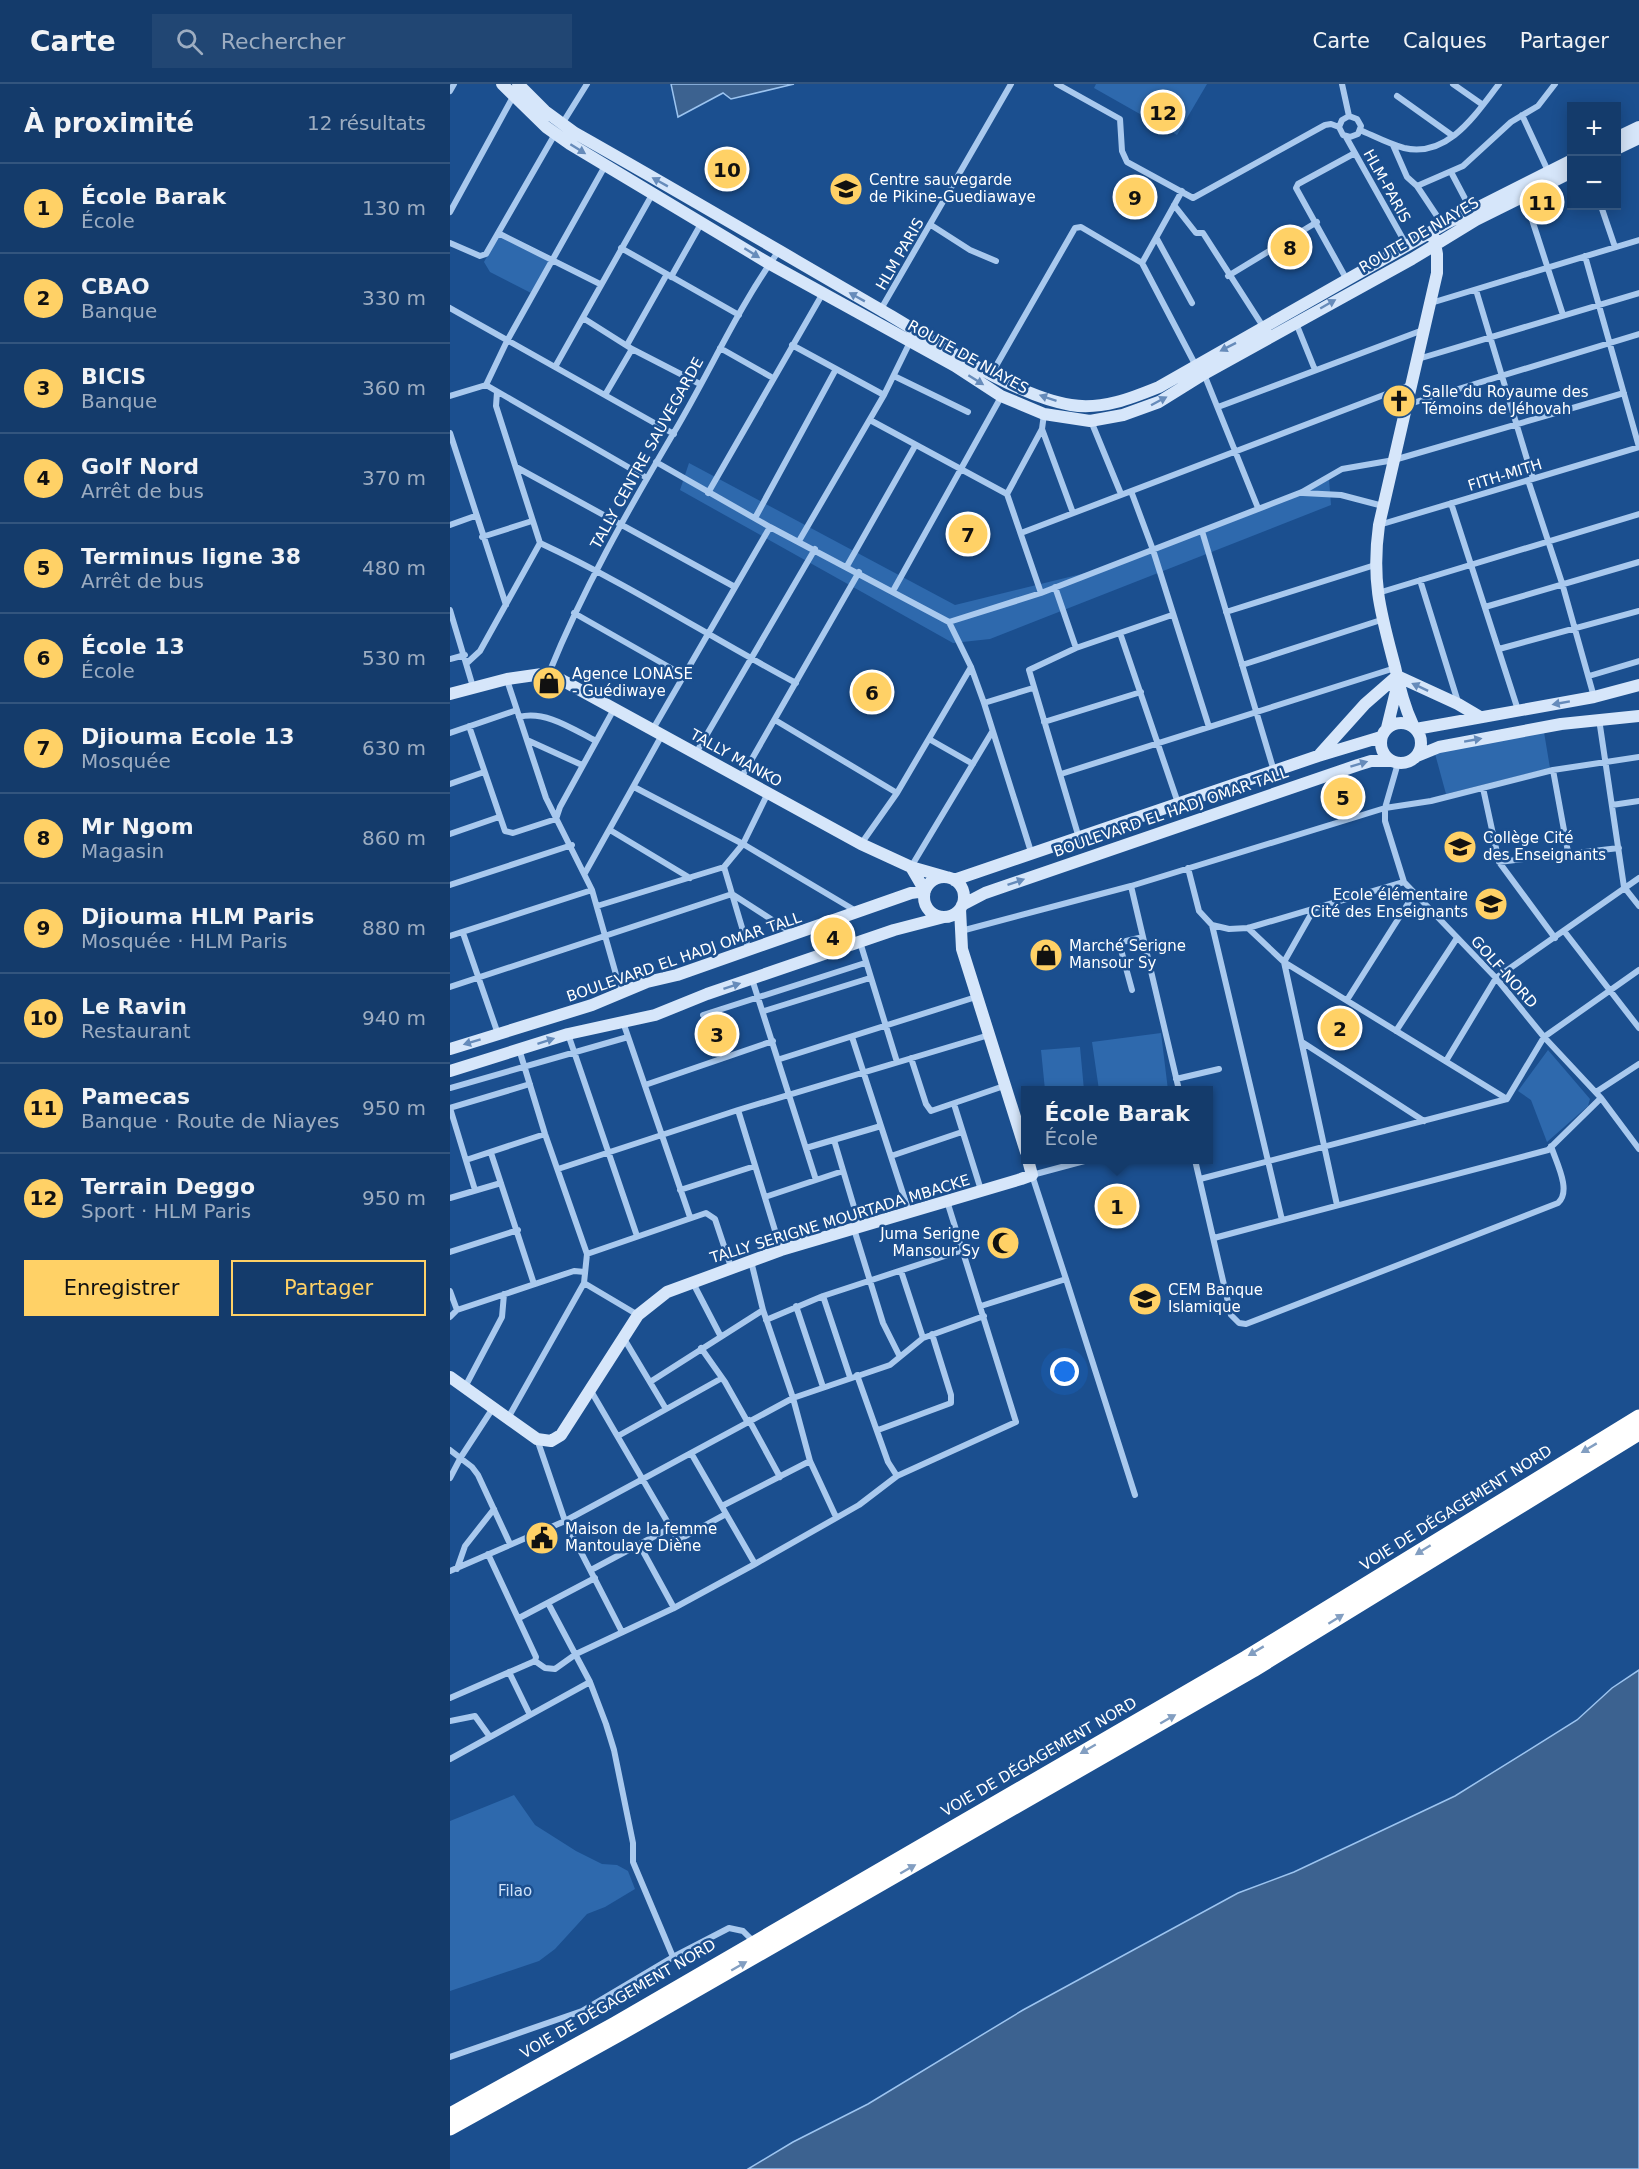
<!DOCTYPE html>
<html lang="fr">
<meta charset="utf-8">
<style>
:root{--surface:#143b6b;--page:#214673;--text:#f1f3f6;--muted:#9dadc1;--line:#33557e;--accent:#ffd166}
body{margin:0;font-family:"DejaVu Sans",sans-serif;background:var(--page);color:var(--text)}
.controls{position:absolute;right:18px;top:18px;display:grid;overflow:hidden;border-radius:0px;box-shadow:0 3px 15px #0003}
.controls button{width:54px;height:54px;display:grid;place-items:center;padding:0;border:0;border-bottom:2px solid var(--line);background:var(--surface);color:var(--text);font:30px sans-serif}
.you{position:absolute;left:615px;top:1288px;width:21px;height:21px;margin:-15px;border:4px solid #fff;border-radius:50%;background:#1a73e8;box-shadow:0 0 0 9px #1a73e833}
.badge{display:grid;place-items:center;width:39px;height:39px;border-radius:50%;background:var(--accent);color:#111;font-size:20px;font-weight:700}
.pin{position:absolute;translate:-50% -50%;border:3px solid #fff;box-shadow:0 2px 6px #0006}
.popup{position:absolute;left:571px;top:1002px;width:192px;height:78px;box-sizing:border-box;display:grid;place-content:center;border-radius:0px;background:var(--surface);filter:drop-shadow(0 2px 4px #0005);font-size:20px;white-space:nowrap;color:var(--muted)}
.popup b{font-size:22px;color:var(--text)}
.popup::after{content:'';position:absolute;left:50%;top:100%;margin-left:-12px;border:12px solid transparent;border-top-color:var(--surface)}
.list{margin:0;padding:0;list-style:none}
h2{display:flex;justify-content:space-between;align-items:center;height:78px;margin:0;padding:0 24px;font-size:26px}
h2 small{font-size:20px;font-weight:400;color:var(--muted)}
.list li{display:grid;grid-template-columns:39px 1fr auto;gap:18px;align-items:center;box-sizing:border-box;height:90px;padding:0 24px;border-top:2px solid var(--line)}
.list b{display:block;font-size:22px;white-space:nowrap}
.list p{margin:0;font-size:20px;white-space:nowrap;color:var(--muted)}
.list em{font-size:20px;font-style:normal;color:var(--muted)}
.actions{display:flex;gap:12px;padding:18px 24px}
.actions a{flex:1;padding:14px 0;border:2px solid var(--accent);border-radius:0px;text-align:center;font-size:21px;color:var(--accent)}
.actions .main{background:var(--accent);color:#111}
.icon{flex:none;width:33px;height:33px;fill:none;stroke:currentColor;stroke-width:2;stroke-linecap:round;stroke-linejoin:round}
.map{position:relative;flex:none;width:1189px;height:2085px;overflow:hidden}
header{display:flex;align-items:center;gap:36px;box-sizing:border-box;height:84px;padding:0 30px;background:var(--surface);border-bottom:2px solid var(--line)}
header strong{font-size:28px}
nav{display:flex;gap:33px;margin-inline-start:auto;font-size:21px}
.search{width:420px;height:54px;background:var(--page);display:flex;align-items:center;gap:15px;box-sizing:border-box;padding:0 21px;border-radius:0px;color:var(--muted);font-size:22px}
main{display:flex}
aside{flex:1;background:var(--surface)}
.map>svg:first-child{display:block}
.green{fill:#2e69ad}
.water{fill:#3c6290;stroke:#9cc4f0;stroke-width:1.5}
.lines{fill:none;stroke-linecap:round;stroke-linejoin:round}
.street{stroke:#a9c9ee;stroke-width:6}
.secondary{stroke:#d6e6fa;stroke-width:12}
.highway{stroke:#fff;stroke-width:15}
.oneway{fill:#668bba}
.oneway2{fill:#829ec1}
.labels{text-anchor:middle;dominant-baseline:central;stroke-width:5;stroke-linejoin:round;paint-order:stroke}
.poi-label{font-size:15px;fill:#fff;stroke:#1b4f8f;text-anchor:start}
.street-label{font-size:15px;fill:#fff;stroke:#1b4f8f}
.park-label{font-size:15px;fill:#cfe3fa;stroke:#1b4f8f}
</style>
<header>
<strong>Carte</strong>
<div class="search"><svg class="icon" aria-label="search" viewBox="0 0 24 24"><circle cx="10" cy="10" r="6"/><path d="M15 15l6 6"/></svg>Rechercher</div>
<nav><a>Carte</a><a>Calques</a><a>Partager</a></nav>
</header>
<main>
<aside>
<h2>À proximité<small>12 résultats</small></h2>
<ul class="list">
<li><span class="badge">1</span><div><b>École Barak</b><p>École</p></div><em>130 m</em></li>
<li><span class="badge">2</span><div><b>CBAO</b><p>Banque</p></div><em>330 m</em></li>
<li><span class="badge">3</span><div><b>BICIS</b><p>Banque</p></div><em>360 m</em></li>
<li><span class="badge">4</span><div><b>Golf Nord</b><p>Arrêt de bus</p></div><em>370 m</em></li>
<li><span class="badge">5</span><div><b>Terminus ligne 38</b><p>Arrêt de bus</p></div><em>480 m</em></li>
<li><span class="badge">6</span><div><b>École 13</b><p>École</p></div><em>530 m</em></li>
<li><span class="badge">7</span><div><b>Djiouma Ecole 13</b><p>Mosquée</p></div><em>630 m</em></li>
<li><span class="badge">8</span><div><b>Mr Ngom</b><p>Magasin</p></div><em>860 m</em></li>
<li><span class="badge">9</span><div><b>Djiouma HLM Paris</b><p>Mosquée · HLM Paris</p></div><em>880 m</em></li>
<li><span class="badge">10</span><div><b>Le Ravin</b><p>Restaurant</p></div><em>940 m</em></li>
<li><span class="badge">11</span><div><b>Pamecas</b><p>Banque · Route de Niayes</p></div><em>950 m</em></li>
<li><span class="badge">12</span><div><b>Terrain Deggo</b><p>Sport · HLM Paris</p></div><em>950 m</em></li>
</ul>
<div class="actions"><a class="main">Enregistrer</a><a>Partager</a></div>
</aside>
<div class="map">
<svg width="1189" height="2085" viewBox="0 0 1189 2085">
<rect width="100%" height="100%" fill="#1b4f8f"/>
<path class="green" d="M646 0H757L727 51 644 4Z
M49 150 101 176 83 210 40 188 34 178Z
M239 379 505 521 656 484 879 395 881 421 540 555 503 559 230 406Z
M1094 648 1100 684 996 710 984 666Z
M711 949 718 1006H649L642 958Z
M630 963 634 1006H595L591 966Z
M1098 966 1140 1015 1138 1022 1097 1058 1081 1016 1068 1007Z
M64 1711 85 1741 126 1767 152 1780 167 1781 178 1787 185 1805 155 1823 137 1830 105 1865 89 1877 0 1907V1737Z"/>
<path class="water" d="M221 0H344L281 15 273 9 228 33Z
M1189 1586V2085H298L343 2058 418 2020 573 1926 788 1809 844 1788 1005 1712 1127 1636 1162 1604Z"/>
<g class="lines">
<path class="street" d="M607 0 670 35 672 67 677 78 743 114 875 41 881 40 889 43 893 51 900 53 908 50 911 42 907 35 899 32 892 36 889 43
M892 0 899 32
M1003 0 1033 21
M0 7 4 0
M947 12 1003 52
M1072 31 1098 87
M112 40 137 0
M910 46C924 52 939 60 954 64 998 74 1025 31 1049 0
M896 53 957 162
M943 61 957 93 967 102 1013 82 1061 38 1088 22 1105 0
M1001 88 1021 126
M967 102 993 141
M732 107 692 179 746 282
M1074 111 1113 231
M724 121 746 149H753L814 244
M1151 122 1165 163
M0 128 64 11
M481 141 520 166 546 177
M48 149 150 200
M707 155 742 219
M0 159 30 172 36 170 105 50
M171 164 289 231
M1135 172 1189 363
M778 192 867 138
M221 193 252 138
M897 196 846 104 848 100 905 69
M1026 206 1083 395
M981 219 1189 156
M0 224 224 350
M431 225 561 0
M133 234 182 265 250 300
M846 239 865 286
M177 261 217 190
M342 261 434 311
M270 264 323 294
M968 275 1189 209
M105 283 203 109
M542 289 625 144 631 143 692 179
M754 290 808 424
M444 292 518 328
M36 301 57 257 155 82
M36 301 197 394
M47 308 46 322 90 459C178 500 260 553 346 599
M155 311 182 265
M0 312 36 301
M956 321 1189 250
M768 323 973 246
M420 336 557 410 591 509
M641 337 671 410
M592 345 623 429
M0 349 56 521
M206 378 320 443 499 538 521 583 534 619 582 771
M66 383 285 503
M1078 396 1112 499 1144 613
M681 407 703 466 759 643
M258 409 373 209
M853 409 891 411 933 422
M557 410 592 345 594 330
M1001 419 1068 626
M305 434 386 285
M0 441 25 432
M929 441 1189 363
M752 447 824 687
M571 449 960 301
M32 453 82 437
M349 457 434 311 460 258
M397 482 465 362
M970 496 1008 618
M605 503 626 564
M443 507 551 313
M928 509 1189 430
M1035 523 1189 478
M0 526 23 603
M776 528 925 481
M124 529 233 591
M499 538 591 509 852 408 892 385 944 376 1174 309
M670 549 728 719
M1049 565 1189 527
M0 575 15 571
M17 579 30 567 90 459
M792 581 931 536
M99 589C133 505 177 428 223 350 259 290 287 225 328 168
M1139 592 1189 577
M57 596 96 714 142 806 171 908
M534 619 583 604
M69 633C96 626 124 646 146 657
M1149 635 1174 803 1189 822
M325 636 447 709
M594 638 691 608
M19 642 55 747 63 749 106 735
M203 645 320 443
M0 649 67 626
M479 655 523 680
M77 656 132 681
M246 669 365 465
M948 679 935 724V737L954 798 1046 894 1094 953 1151 1014 1189 1065
M1103 686 1118 768
M611 690 945 584
M291 694 409 488
M0 700 34 688
M184 703 293 760 406 827
M1033 704 1049 778 1105 854
M1162 721 1189 717
M106 735 110 723 164 625
M160 746 240 794
M0 750 49 733
M629 754 579 586 626 564 722 531
M411 760 447 709 521 583
M1049 778 1169 764
M274 783 299 867
M461 783 542 648
M738 784 749 827 762 841 832 1136
M135 789 212 651
M0 801 122 761
M681 802 729 1006
M147 822 274 783 293 760 318 709
M864 825 834 878 887 1121
M762 841 779 845 798 844 954 798
M798 844 834 878 1057 1015
M511 847 681 802 935 724 981 717 1103 686 1189 673
M1114 847 1189 944
M13 849 48 950
M0 852 142 806
M410 858 447 978
M302 895 366 1096
M0 903 282 810 344 850
M682 906 670 862 672 858 693 853
M897 916 964 810
M314 927 420 894
M253 931 415 879
M173 938 240 1133
M946 947 1007 854
M118 950 187 1152
M402 953 459 1128
M852 958 974 1037
M461 974 476 1020 481 1027 554 1002
M330 975 526 913
M996 977 1046 894 1189 794
M726 995 769 985
M195 1001 323 957
M0 1004 178 953
M1146 1008 1189 980
M504 1020 531 1106
M0 1024 25 1106
M0 1024 80 1000
M288 1026 331 1166
M384 1056 410 1143
M356 1064 431 1042
M41 1069 84 1200
M441 1072 512 1048
M16 1076 95 1050
M745 1076 781 1231 789 1239 796 1240 1108 1119C1122 1107 1106 1078 1101 1062
M108 1085 288 1026 539 951
M750 1095 1057 1015 1094 953 1189 886
M230 1106 305 1082
M315 1113 393 1087
M0 1114 51 1099
M404 1145 433 1239 449 1271
M764 1154 1098 1066 1151 1014
M0 1168 68 1146
M137 1170 256 1129 265 1135 281 1183
M301 1177 313 1226 343 1314 360 1377 386 1433
M451 1187 473 1254
M616 1195 685 1411
M134 1199 188 1231
M243 1199 270 1251
M0 1207 7 1226
M373 1212 400 1293
M346 1222 373 1303
M531 1222 616 1195 582 1091 638 1076
M0 1233 7 1226 124 1187 135 1188
M316 1236 373 1212 513 1166
M173 1253 216 1325
M251 1264 275 1298 297 1337
M407 1291 438 1378 447 1392
M200 1298 313 1226
M15 1303 52 1233 54 1210
M141 1307 228 1456 276 1430
M58 1334 134 1199 137 1170 95 1050 69 965
M299 1336 330 1393
M428 1346 501 1319V1311L482 1250
M168 1352 272 1294
M87 1355 115 1437 172 1548
M0 1366 22 1383 28 1391 60 1460
M241 1369 305 1480
M0 1394 11 1373 43 1324
M272 1422 360 1377
M189 1460 224 1524
M7 1485 15 1462 44 1425
M141 1486 220 1444
M0 1487 115 1437 343 1314 440 1281 473 1254 534 1232
M98 1519 140 1598 156 1640 164 1666 183 1759V1778L223 1873
M69 1534 145 1494
M85 1577 95 1584 105 1585 126 1570 224 1524 305 1480 409 1421 447 1392 566 1338 497 1117
M59 1588 80 1631
M0 1614 85 1577 86 1573 38 1470
M0 1637 25 1632 40 1653
M0 1675 140 1598
M0 1973 132 1927 223 1873 279 1844 293 1847 304 1858"/>
<path class="secondary" d="M52 0 96 43 120 60 320 180 505 282 551 312 594 330 640 337 673 331 709 318 754 290 962 175 1026 136 1122 88
M68 0 95 27 125 49C228 107 329 167 431 226 483 256 564 312 621 321 652 326 682 314 709 303L993 141 1122 76
M1166 54 1189 43
M1166 65 1189 54
M947 592 1008 620 1030 633
M0 610 57 595 99 589 411 760 461 783 496 793
M931 659a20 20 0 1 1 40 0a20 20 0 1 1-40 0Z
M963 641C954 622 950 604 945 583 931 530 921 498 929 441L987 189V170L984 154
M937 644 948 599
M966 645 1144 613 1189 601
M870 670 915 620 947 592
M967 672 989 663 1111 640 1189 632
M474 813a20 20 0 1 1 40 0a20 20 0 1 1-40 0Z
M504 796 868 672 931 653
M512 821 535 809 908 681 921 677H942
M510 825 512 865 576 1068
M0 965 142 921 197 898 227 891 461 809 475 807 461 783
M0 987 118 950 205 931 257 910 444 846 494 833
M0 1293 87 1355 101 1357 111 1351 188 1231 217 1208 331 1166 571 1095 582 1091 578 1076"/>
<path class="highway" d="M0 2031 165 1940 796 1574 1189 1333
M0 2044 171 1949 803 1586 1189 1349"/>
</g>
<defs><path id="oneway-solid" d="M-6-.8H1V-3.2L6.5 0L1 3.2V.8H-6Z" transform="scale(1.5)"/></defs>
<g class="oneway">
<use href="#oneway-solid" transform="translate(128 65) rotate(32)"/>
<use href="#oneway-solid" transform="translate(210 98) rotate(-151)"/>
<use href="#oneway-solid" transform="translate(302 169) rotate(32)"/>
<use href="#oneway-solid" transform="translate(407 213) rotate(-151)"/>
<use href="#oneway-solid" transform="translate(878 220) rotate(-30)"/>
<use href="#oneway-solid" transform="translate(778 263) rotate(153)"/>
<use href="#oneway-solid" transform="translate(526 296) rotate(32)"/>
<use href="#oneway-solid" transform="translate(598 314) rotate(-161)"/>
<use href="#oneway-solid" transform="translate(709 317) rotate(-28)"/>
<use href="#oneway-solid" transform="translate(970 603) rotate(-155)"/>
<use href="#oneway-solid" transform="translate(1111 619) rotate(170)"/>
<use href="#oneway-solid" transform="translate(1023 656) rotate(-10)"/>
<use href="#oneway-solid" transform="translate(909 680) rotate(-17)"/>
<use href="#oneway-solid" transform="translate(566 798) rotate(-19)"/>
<use href="#oneway-solid" transform="translate(282 902) rotate(-18)"/>
<use href="#oneway-solid" transform="translate(96 957) rotate(-18)"/>
<use href="#oneway-solid" transform="translate(22 958) rotate(163)"/>
</g>
<g class="oneway2">
<use href="#oneway-solid" transform="translate(1139 1364) rotate(149)"/>
<use href="#oneway-solid" transform="translate(973 1466) rotate(148)"/>
<use href="#oneway-solid" transform="translate(886 1535) rotate(-32)"/>
<use href="#oneway-solid" transform="translate(806 1567) rotate(149)"/>
<use href="#oneway-solid" transform="translate(718 1635) rotate(-30)"/>
<use href="#oneway-solid" transform="translate(638 1665) rotate(150)"/>
<use href="#oneway-solid" transform="translate(458 1785) rotate(-30)"/>
<use href="#oneway-solid" transform="translate(289 1882) rotate(-30)"/>
</g>
<defs>
<symbol id="school-disc" viewBox="-11 -11 22 22"><circle r="9.5" fill="#ffd166" stroke="#1b4f8f"/><path d="M0-5L7-2L0 1L-7-2ZM-4 1L0 2.5L4 1V4Q0 6-4 4Z" fill="#111"/></symbol>
<symbol id="church-disc" viewBox="-11 -11 22 22"><circle r="9.5" fill="#ffd166" stroke="#1b4f8f"/><path d="M-1.2-6h2.4v3.5h3.3v2.4h-3.3V6h-2.4V-.1h-3.3v-2.4h3.3Z" fill="#111"/></symbol>
<symbol id="shop-disc" viewBox="-11 -11 22 22"><circle r="9.5" fill="#ffd166" stroke="#1b4f8f"/><path d="M-5-2.5h2.3a2.7 3.5 0 0 1 5.4 0H5L5.5 6h-11ZM-1.5-2.5h3a1.5 2.3 0 0 0-3 0Z" fill="#111"/></symbol>
<symbol id="mosque-disc" viewBox="-11 -11 22 22"><circle r="9.5" fill="#ffd166" stroke="#1b4f8f"/><path d="M3.5-4.9A6 6 0 1 0 3.5 4.9A5 5 0 1 1 3.5-4.9Z" fill="#111"/></symbol>
<symbol id="civic-disc" viewBox="-11 -11 22 22"><circle r="9.5" fill="#ffd166" stroke="#1b4f8f"/><path d="M-.6-6.5H3V-4.5H.6V-3L4-1V1h2V6H-6V1h2V-1L-.6-3ZM-1.2 2.5V6h2.4V2.5Z" fill="#111"/></symbol>
</defs>
<g fill-rule="evenodd">
<use href="#school-disc" x="377" y="86" width="38" height="38"/>
<use href="#church-disc" x="930" y="298" width="38" height="38"/>
<use href="#shop-disc" x="80" y="580" width="38" height="38"/>
<use href="#school-disc" x="991" y="744" width="38" height="38"/>
<use href="#school-disc" x="1022" y="801" width="38" height="38"/>
<use href="#shop-disc" x="577" y="852" width="38" height="38"/>
<use href="#mosque-disc" x="534" y="1140" width="38" height="38"/>
<use href="#school-disc" x="676" y="1196" width="38" height="38"/>
<use href="#civic-disc" x="73" y="1435" width="38" height="38"/>
</g>
<g class="labels">
<g class="poi-label">
<text x="419" y="96">Centre sauvegarde<tspan x="419" dy="17">de Pikine-Guediawaye</tspan></text>
<text x="972" y="308">Salle du Royaume des<tspan x="972" dy="17">Témoins de Jéhovah</tspan></text>
<text x="122" y="590">Agence LONASE<tspan x="122" dy="17">- Guédiwaye</tspan></text>
<text x="1033" y="754">Collège Cité<tspan x="1033" dy="17">des Enseignants</tspan></text>
<text x="1018" y="811" text-anchor="end">Ecole élémentaire<tspan x="1018" dy="17">Cité des Enseignants</tspan></text>
<text x="619" y="862">Marché Serigne<tspan x="619" dy="17">Mansour Sy</tspan></text>
<text x="530" y="1150" text-anchor="end">Juma Serigne<tspan x="530" dy="17">Mansour Sy</tspan></text>
<text x="718" y="1206">CEM Banque<tspan x="718" dy="17">Islamique</tspan></text>
<text x="115" y="1445">Maison de la femme<tspan x="115" dy="17">Mantoulaye Diène</tspan></text>
</g>
<g class="street-label">
<text transform="translate(937 102) rotate(61)">HLM-PARIS</text>
<text transform="translate(969 151) rotate(-30)">ROUTE DE NIAYES</text>
<text transform="translate(450 170) rotate(-60)">HLM PARIS</text>
<text transform="translate(518 273) rotate(29)">ROUTE DE NIAYES</text>
<text transform="translate(197 369) rotate(-61)">TALLY CENTRE SAUVEGARDE</text>
<text transform="translate(1055 391) rotate(-17)">FITH-MITH</text>
<text transform="translate(286 674) rotate(29)">TALLY MANKO</text>
<text transform="translate(721 728) rotate(-19)">BOULEVARD EL HADJ OMAR TALL</text>
<text transform="translate(234 873) rotate(-19)">BOULEVARD EL HADJ OMAR TALL</text>
<text transform="translate(1054 888) rotate(48)">GOLF-NORD</text>
<text transform="translate(390 1135) rotate(-17)">TALLY SERIGNE MOURTADA MBACKE</text>
<text transform="translate(1006 1424) rotate(-32)">VOIE DE DÉGAGEMENT NORD</text>
<text transform="translate(589 1673) rotate(-30)">VOIE DE DÉGAGEMENT NORD</text>
<text transform="translate(168 1915) rotate(-30)">VOIE DE DÉGAGEMENT NORD</text>
</g>
<g class="park-label">
<text x="65" y="1807">Filao</text>
</g>
</g>
</svg>
<div class="controls">
<button>+</button>
<button>−</button>
</div>
<div class="you"></div>
<div class="pin badge" style="left:667px;top:1122px">1</div>
<div class="popup"><b>École Barak</b>École</div>
<div class="pin badge" style="left:890px;top:944px">2</div>
<div class="pin badge" style="left:267px;top:950px">3</div>
<div class="pin badge" style="left:383px;top:853px">4</div>
<div class="pin badge" style="left:893px;top:713px">5</div>
<div class="pin badge" style="left:422px;top:608px">6</div>
<div class="pin badge" style="left:518px;top:450px">7</div>
<div class="pin badge" style="left:840px;top:163px">8</div>
<div class="pin badge" style="left:685px;top:113px">9</div>
<div class="pin badge" style="left:277px;top:85px">10</div>
<div class="pin badge" style="left:1092px;top:118px">11</div>
<div class="pin badge" style="left:713px;top:28px">12</div>
</div>
</main>
